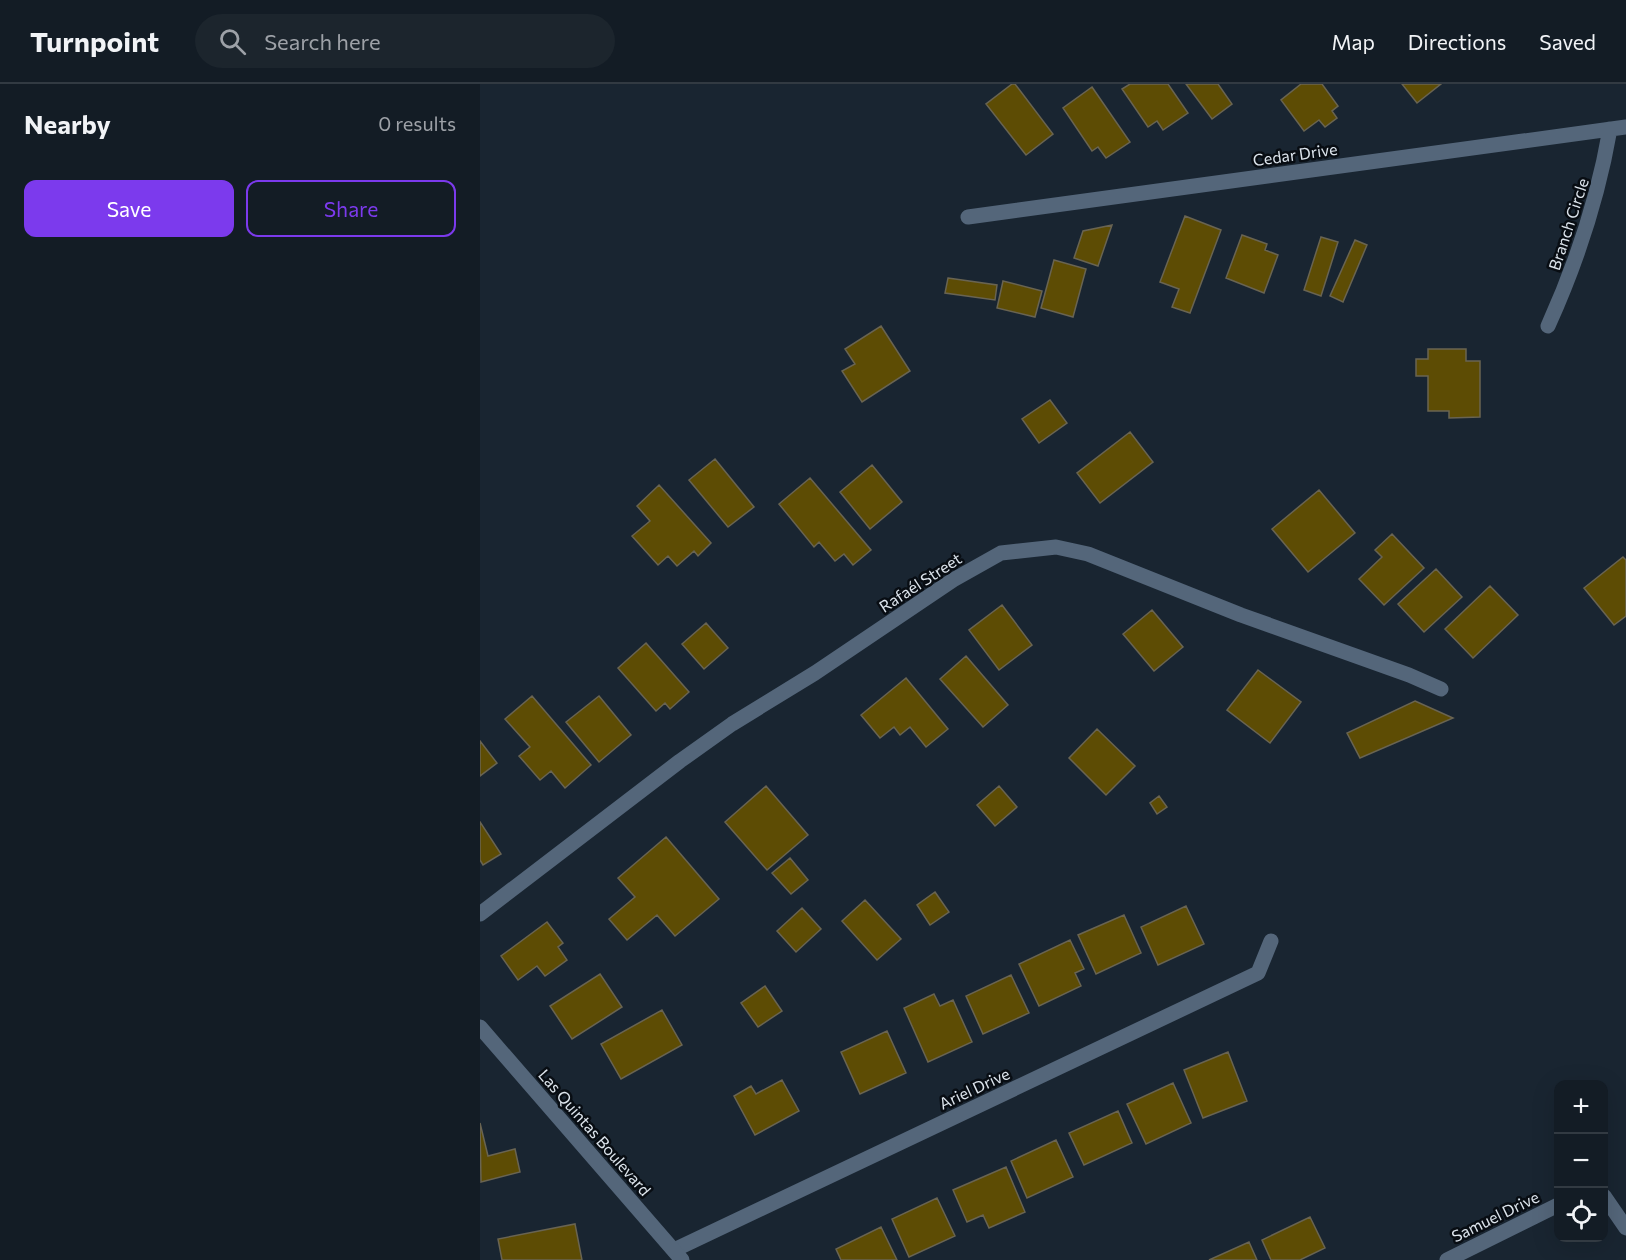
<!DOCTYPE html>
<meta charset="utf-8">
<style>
:root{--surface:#131c25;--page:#1c252d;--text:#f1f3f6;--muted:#9da1a7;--line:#323a42;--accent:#7c3aed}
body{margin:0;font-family:Commissioner,sans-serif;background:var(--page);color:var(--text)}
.controls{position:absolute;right:18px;bottom:18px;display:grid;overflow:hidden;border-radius:12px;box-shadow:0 6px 24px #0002}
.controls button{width:54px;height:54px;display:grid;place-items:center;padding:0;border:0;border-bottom:2px solid var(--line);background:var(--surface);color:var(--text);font:30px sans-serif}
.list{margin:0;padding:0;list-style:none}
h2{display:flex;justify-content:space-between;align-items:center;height:78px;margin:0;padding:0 24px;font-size:26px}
h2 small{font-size:20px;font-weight:400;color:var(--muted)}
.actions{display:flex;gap:12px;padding:18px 24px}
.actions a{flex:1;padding:14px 0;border:2px solid var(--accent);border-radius:12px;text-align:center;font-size:21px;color:var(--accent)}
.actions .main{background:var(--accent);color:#fff}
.icon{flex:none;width:33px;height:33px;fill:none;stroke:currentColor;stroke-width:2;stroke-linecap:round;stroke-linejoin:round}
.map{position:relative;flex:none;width:1146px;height:1176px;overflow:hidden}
header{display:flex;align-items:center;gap:36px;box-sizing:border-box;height:84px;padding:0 30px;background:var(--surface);border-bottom:2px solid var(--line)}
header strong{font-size:28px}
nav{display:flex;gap:33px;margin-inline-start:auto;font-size:21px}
.search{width:420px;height:54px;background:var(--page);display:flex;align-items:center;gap:15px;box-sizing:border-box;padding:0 21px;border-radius:33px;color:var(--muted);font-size:22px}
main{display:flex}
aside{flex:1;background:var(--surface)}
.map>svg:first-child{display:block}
.building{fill:#5d4c04;stroke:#696452;stroke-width:1.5}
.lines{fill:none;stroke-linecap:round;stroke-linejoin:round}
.minor{stroke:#54667a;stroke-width:15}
.tertiary{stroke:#54667a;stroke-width:15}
.labels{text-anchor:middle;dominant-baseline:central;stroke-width:5;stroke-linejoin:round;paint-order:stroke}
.street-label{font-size:16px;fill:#dde5ed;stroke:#080d13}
</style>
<header>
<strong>Turnpoint</strong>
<div class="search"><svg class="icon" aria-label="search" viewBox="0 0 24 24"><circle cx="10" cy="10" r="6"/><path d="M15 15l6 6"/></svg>Search here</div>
<nav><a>Map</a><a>Directions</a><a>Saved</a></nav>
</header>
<main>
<aside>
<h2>Nearby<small>0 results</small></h2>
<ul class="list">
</ul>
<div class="actions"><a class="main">Save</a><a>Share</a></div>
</aside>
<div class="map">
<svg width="1146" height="1176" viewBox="0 0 1146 1176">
<rect width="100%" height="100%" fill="#192531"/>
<path class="building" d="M532 0H535L573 50 546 71 506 20Z
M650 0H688L708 29 683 46 677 37 668 43 642 5Z
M706 0H738L752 20 732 35Z
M821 0H842L858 22 852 27 857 34 845 43 839 36 824 47 801 16Z
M922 0H961L937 19Z
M612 3 650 58 626 74 618 63 612 67 583 24Z
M705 132 741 146 710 229 692 223 699 205 680 198Z
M632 141 618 182 594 174 603 147Z
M762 151 787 160 785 166 798 171 784 209 746 194Z
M841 153 858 158 841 212 824 206Z
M875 156 887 161 863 218 850 212Z
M574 176 606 185 593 233 561 224Z
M468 194 517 201 515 216 465 209Z
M523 197 562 207 555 233 517 224Z
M401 242 430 287 382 318 362 287 375 280 365 265Z
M948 265H986V277H1000V333L969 334V327H948V292H936V275H948Z
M570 316 587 339 559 359 542 335Z
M650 348 673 378 620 419 597 389Z
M235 375 274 423 248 443 209 396Z
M392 381 422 418 390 445 360 408Z
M330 394 391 466 373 481 364 470 355 477 339 458 334 463 299 420Z
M179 401 231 459 218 472 214 467 197 482 188 472 178 481 152 452 170 437 157 422Z
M839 406 875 449 828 488 792 445Z
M912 450 944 484 904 521 879 495 902 473 895 466Z
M1143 473 1146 476V532L1134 541 1104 504Z
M956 485 982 513 944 548 918 520Z
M1010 502 1038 531 993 574 965 545Z
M522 521 552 561 519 586 489 546Z
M672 526 703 563 674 587 643 550Z
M226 539 248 564 224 585 202 560Z
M166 559 209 608 190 625 185 619 176 627 138 584Z
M486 572 528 621 503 643 460 595Z
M778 586 821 618 790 659 747 626Z
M426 594 468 645 446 663 430 643 420 651 414 643 400 654 381 631Z
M52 612 111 681 85 704 71 687 60 696 39 672 50 663 25 635Z
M119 612 151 651 119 678 86 638Z
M935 617 973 634 880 674 867 649Z
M617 645 655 682 626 711 589 674Z
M0 657 17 679 0 692Z
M286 702 328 751 287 786 245 738Z
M519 702 537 723 515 742 497 721Z
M679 712 687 723 677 730 670 719Z
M0 738 21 770 3 781 0 776Z
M186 753 239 815 195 852 177 831 147 856 129 835 155 813 138 794Z
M310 774 328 796 311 810 292 789Z
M455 808 469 828 450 841 437 821Z
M385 816 421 855 397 876 362 837Z
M706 822 724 860 678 881 661 843Z
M322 824 341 845 316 868 297 847Z
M644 831 661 869 616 890 598 851Z
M67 838 83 859 78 863 87 876 65 892 57 882 38 896 21 872Z
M590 856 604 885 595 889 601 902 559 922 539 880Z
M120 890 142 923 92 955 70 922Z
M531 891 549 929 503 950 486 912Z
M285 902 302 927 278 943 261 919Z
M454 910 460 922 473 916 492 958 448 978 424 924Z
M182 926 202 961 141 995 121 960Z
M407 947 426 989 380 1010 361 968Z
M748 968 767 1017 723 1034 704 986Z
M302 996 319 1027 275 1051 254 1012 271 1002 276 1010Z
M693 999 711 1039 666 1060 647 1020Z
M638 1027 652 1059 604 1081 589 1049Z
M0 1039 8 1072 35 1065 40 1088 1 1098Z
M576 1056 593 1093 547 1114 531 1077Z
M526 1083 545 1128 509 1144 503 1131 487 1138 473 1106Z
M457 1114 475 1152 429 1173 412 1135Z
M830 1133 845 1164 820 1176H791L782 1156Z
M95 1140 102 1176H22L18 1155Z
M401 1143 417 1176H361L356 1165Z
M769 1158 777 1176H729Z"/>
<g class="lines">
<path class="minor" d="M488 133 1146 43
M1068 242C1097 178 1118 114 1130 45
M0 830 200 677 252 640 335 589 473 496 521 469 576 463 608 470 761 531 929 591 961 605
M1124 1112 1146 1144
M194 1166 778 889 791 857
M967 1176 1078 1121"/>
<path class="tertiary" d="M0 943 202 1176"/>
</g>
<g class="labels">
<g class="street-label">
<text transform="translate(815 70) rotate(-8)">Cedar Drive</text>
<text transform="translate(1088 140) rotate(-72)">Branch Circle</text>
<text transform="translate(440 498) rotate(-33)">Rafaél Street</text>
<text transform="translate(494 1004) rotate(-25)">Ariel Drive</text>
<text transform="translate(115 1048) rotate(49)">Las Quintas Boulevard</text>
<text transform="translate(1015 1132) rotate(-26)">Samuel Drive</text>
</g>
</g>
</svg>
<div class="controls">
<button>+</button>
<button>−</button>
<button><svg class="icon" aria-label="locate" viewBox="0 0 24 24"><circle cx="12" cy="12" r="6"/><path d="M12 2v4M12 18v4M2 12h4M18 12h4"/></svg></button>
</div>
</div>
</main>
